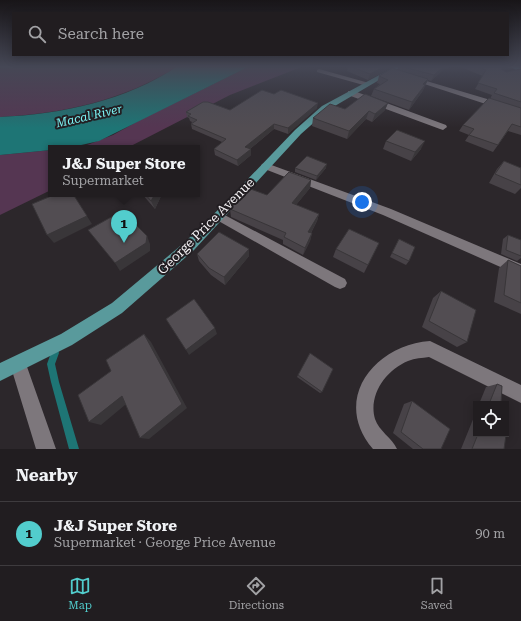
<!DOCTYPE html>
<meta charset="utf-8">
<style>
:root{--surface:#211d20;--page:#2d2a2d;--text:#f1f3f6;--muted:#a2a2a5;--line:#3e3b3e;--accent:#52cdcd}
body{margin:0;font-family:"Roboto Serif",serif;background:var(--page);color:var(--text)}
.controls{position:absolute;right:12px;bottom:12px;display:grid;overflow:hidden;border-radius:0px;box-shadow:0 2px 10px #0003}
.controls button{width:36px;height:36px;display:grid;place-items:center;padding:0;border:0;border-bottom:1px solid var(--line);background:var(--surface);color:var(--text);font:20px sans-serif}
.you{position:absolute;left:362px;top:202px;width:14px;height:14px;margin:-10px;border:3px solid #fff;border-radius:50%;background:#1a73e8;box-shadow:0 0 0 6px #1a73e833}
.badge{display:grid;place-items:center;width:26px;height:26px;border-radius:50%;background:var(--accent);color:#111;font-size:13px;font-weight:700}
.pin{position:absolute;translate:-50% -33px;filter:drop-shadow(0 1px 2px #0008)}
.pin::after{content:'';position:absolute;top:21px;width:14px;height:12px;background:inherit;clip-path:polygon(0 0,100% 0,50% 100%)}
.popup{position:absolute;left:48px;top:145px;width:152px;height:52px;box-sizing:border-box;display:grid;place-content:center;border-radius:0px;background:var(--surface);filter:drop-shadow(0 1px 3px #0005);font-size:13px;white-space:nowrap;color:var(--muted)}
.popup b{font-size:15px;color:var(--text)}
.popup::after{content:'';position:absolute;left:50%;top:100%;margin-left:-8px;border:8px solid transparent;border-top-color:var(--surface)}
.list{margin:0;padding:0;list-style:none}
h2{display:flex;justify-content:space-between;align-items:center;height:52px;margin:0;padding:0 16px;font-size:17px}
h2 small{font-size:13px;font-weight:400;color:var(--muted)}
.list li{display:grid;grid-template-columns:26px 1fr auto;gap:12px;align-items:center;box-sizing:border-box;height:64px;padding:0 16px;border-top:1px solid var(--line)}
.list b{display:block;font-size:15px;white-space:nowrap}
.list p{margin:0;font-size:13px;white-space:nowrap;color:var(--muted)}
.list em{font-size:13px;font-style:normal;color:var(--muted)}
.icon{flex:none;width:22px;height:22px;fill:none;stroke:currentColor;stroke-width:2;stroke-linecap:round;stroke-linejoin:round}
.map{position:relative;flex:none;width:521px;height:449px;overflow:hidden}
.search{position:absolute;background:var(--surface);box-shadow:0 2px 10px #0003;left:12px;right:12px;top:12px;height:44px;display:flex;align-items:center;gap:10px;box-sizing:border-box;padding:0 14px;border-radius:0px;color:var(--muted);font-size:15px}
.sheet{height:116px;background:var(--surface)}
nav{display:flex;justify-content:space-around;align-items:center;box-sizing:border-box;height:56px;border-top:1px solid var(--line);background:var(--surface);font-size:11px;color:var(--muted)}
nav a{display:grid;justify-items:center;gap:2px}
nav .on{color:var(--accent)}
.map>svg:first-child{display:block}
.green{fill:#553652}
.water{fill:#1e7575}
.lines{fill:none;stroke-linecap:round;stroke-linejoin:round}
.stream{fill:#1e7575;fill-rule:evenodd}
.minor{fill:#7d777c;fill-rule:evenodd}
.major{fill:#599a9c;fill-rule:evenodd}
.wall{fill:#474247}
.shaded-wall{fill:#393639}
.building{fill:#524d52;stroke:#393639}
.labels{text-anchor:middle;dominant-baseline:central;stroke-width:4;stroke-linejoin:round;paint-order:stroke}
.far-water-label{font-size:12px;font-style:italic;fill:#7cf4f4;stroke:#221e22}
.street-label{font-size:13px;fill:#f6f3f6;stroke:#221e22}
</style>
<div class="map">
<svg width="521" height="449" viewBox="0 0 521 449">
<rect width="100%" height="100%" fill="#2c272b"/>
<path class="green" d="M0 66H178C125 100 62 114 0 117Z
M250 66H304L230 95 127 148H68L87 145 113 135 140 120Z
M51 150V190L0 215V155Z"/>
<path class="water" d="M178 66H250L99 141 68 148H51V150L0 155V117C62 114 126 101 178 66Z"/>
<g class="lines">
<path class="stream" d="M55 349 58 350 59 353 55 364 59 382 79 449H69L51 382 47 364 52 350Z"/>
<path class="minor" d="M319 69 369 83 371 84 367 86 317 72V70Z
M409 77H413L504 104 505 106 501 108H498L409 79Z
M348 91H354L446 125 447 127 443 130 440 129 348 95Z
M266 163 391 209 521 264V276L383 215 262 168 261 166 262 164Z
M219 212 345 279 347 283 345 287 340 289 335 287 215 219 213 216 215 213Z
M430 341 521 385V403L429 357C422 358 415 358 408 361 386 370 368 395 375 419 379 431 392 438 397 449H373C331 400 374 345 430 341Z
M18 356 24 358 26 364 56 449H36L10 364 12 358Z"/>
<path class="major" d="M396 66H403L328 110 301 134 194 250 122 313 72 345 0 381V363L61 334 112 303 185 242 222 206 295 130 322 106Z
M508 66H516L521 68V72Z"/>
</g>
<path class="wall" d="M348 66H394L368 80 347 71Z
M399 66H450L447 69 445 68 431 81 428 80 422 92 409 110 371 96 374 89 380 84 377 83 379 76 397 70Z
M458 66H513L511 69 504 70 506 72 521 69V135L508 131 493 152 465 141 469 135 459 131 463 125 490 99 492 95 475 89 483 76Z
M388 103 385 110 372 122 366 119 347 139 312 126 313 118 345 109Z
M317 108 288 134 274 129 250 149 251 155 238 166 215 155 214 149 222 142 192 129 191 124 192 122 190 121 189 118 187 117 186 112Z
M386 141 421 149 411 161 383 149Z
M504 161 521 168V188L515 194 489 183 497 169Z
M295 168H326L316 180 295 172Z
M311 180 310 188 296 205 319 214 317 221 311 233H312L310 241 303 255 283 244V240L231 217 230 209 267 195Z
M142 194H162L155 209Z
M508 235 521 240V258L517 261 501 254 503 239Z
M399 239 409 261 406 265 390 257Z
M379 243 364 273 333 257 336 249Z
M249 249V256L225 285 211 275 199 261 197 254Z
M508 260 521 266V314L494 302 499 268Z
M441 291 467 342 457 347 422 327 433 298Z
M298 375 322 392 320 393 297 377Z
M497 384 501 404H479L486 387Z
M412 401 441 449H413L393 433 404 404Z
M476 412V434H505L504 449H461Z"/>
<path class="shaded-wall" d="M385 66H394L368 80 370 74Z
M444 66H446L445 68 431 81 434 75Z
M504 66H513L511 69 501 71V69Z
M428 79 422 92 409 110 412 102 423 84Z
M318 103 317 108 288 134V128Z
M388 103 385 110 372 122 375 114Z
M369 111 366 119 347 139 349 131Z
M274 124V129L245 153V147Z
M425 141 421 149 411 161 415 152Z
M251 149V155L238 166 237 160Z
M327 164 326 168 316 180 317 176Z
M311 180 310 188 291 211 292 203Z
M73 194 92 224 54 243 47 235Z
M155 194H162L155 209 151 201Z
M319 214 317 221 307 240 308 232Z
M312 233 310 241 303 255 305 248Z
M147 236 150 244V251L120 271 115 263Z
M249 249V256L225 285 224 277Z
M215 328 217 334 189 355 186 350Z
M144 334 151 342 187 408 149 439 140 438Z
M122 396 131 400 101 425 89 422Z"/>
<path class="building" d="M349 66H385L370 74Z
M400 66H444L434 75Z
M475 66H504L501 69 506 72 521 69V102L494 93 497 89 478 83 486 70Z
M392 68 428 79 423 84 425 85 412 102 374 89 388 80 379 76Z
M262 90 274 94 281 90 318 103 288 128 274 124 245 147 251 149 237 160 214 149 226 139 191 124 197 120 188 116 191 114 186 112 203 102H208L230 110Z
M365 94 388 103 375 114 369 111 349 131 313 118 330 104 345 109Z
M489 98 521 108V127L512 124 498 145 469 135 474 129 463 125Z
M397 130 425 141 415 152 386 141Z
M307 156 327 164 317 176 295 168Z
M504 161 521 168V185L495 174Z
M289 172 311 180 292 203 319 214 308 232 312 233 305 248 284 237 286 233 230 209 248 188 267 195Z
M56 194H73L87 216 47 235 32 204Z
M145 194H155L151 201Z
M122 211 147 236 146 243 115 263 88 230Z
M349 229 379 243 368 265 336 249Z
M219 232 249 249 224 277 209 268 197 254Z
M508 235 521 240V256L506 250Z
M399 239 415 247 409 261 392 253Z
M508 260 521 266V303L504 295Z
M441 291 476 310 467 342 429 321Z
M194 299 215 328 186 350 166 319Z
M144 334 182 404 140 438 122 396 89 422 78 395 111 371 106 360Z
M310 353 333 369 322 392 298 375Z
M497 384 502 386 501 404H489Z
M412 401 450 429 441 449H423L401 432Z
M478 434H505L506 435 504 449H472Z"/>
<linearGradient id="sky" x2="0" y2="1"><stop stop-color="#181518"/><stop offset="0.52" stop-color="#454755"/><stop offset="1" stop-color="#454755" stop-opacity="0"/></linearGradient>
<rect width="521" height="128" fill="url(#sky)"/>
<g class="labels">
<g class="far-water-label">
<text transform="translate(89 116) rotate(-13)">Macal River</text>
</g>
<g class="street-label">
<text transform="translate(206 226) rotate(-45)">George Price Avenue</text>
</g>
</g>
</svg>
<div class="controls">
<button><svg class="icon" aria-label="locate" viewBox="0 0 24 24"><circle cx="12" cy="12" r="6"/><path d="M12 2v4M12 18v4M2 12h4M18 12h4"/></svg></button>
</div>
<div class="you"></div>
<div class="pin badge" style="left:124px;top:243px">1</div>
<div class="popup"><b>J&amp;J Super Store</b>Supermarket</div>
<div class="search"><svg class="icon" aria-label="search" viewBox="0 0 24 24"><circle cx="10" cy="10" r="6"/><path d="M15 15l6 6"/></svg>Search here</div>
</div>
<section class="sheet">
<h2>Nearby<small></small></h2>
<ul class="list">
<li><span class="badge">1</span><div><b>J&amp;J Super Store</b><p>Supermarket · George Price Avenue</p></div><em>90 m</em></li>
</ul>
</section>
<nav>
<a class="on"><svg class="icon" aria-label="map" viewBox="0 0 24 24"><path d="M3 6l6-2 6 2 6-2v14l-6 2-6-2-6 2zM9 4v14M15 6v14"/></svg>Map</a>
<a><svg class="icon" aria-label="directions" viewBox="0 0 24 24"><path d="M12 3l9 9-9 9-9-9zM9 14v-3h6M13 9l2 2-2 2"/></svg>Directions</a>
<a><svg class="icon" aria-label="saved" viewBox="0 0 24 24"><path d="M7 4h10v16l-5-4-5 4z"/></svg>Saved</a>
</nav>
